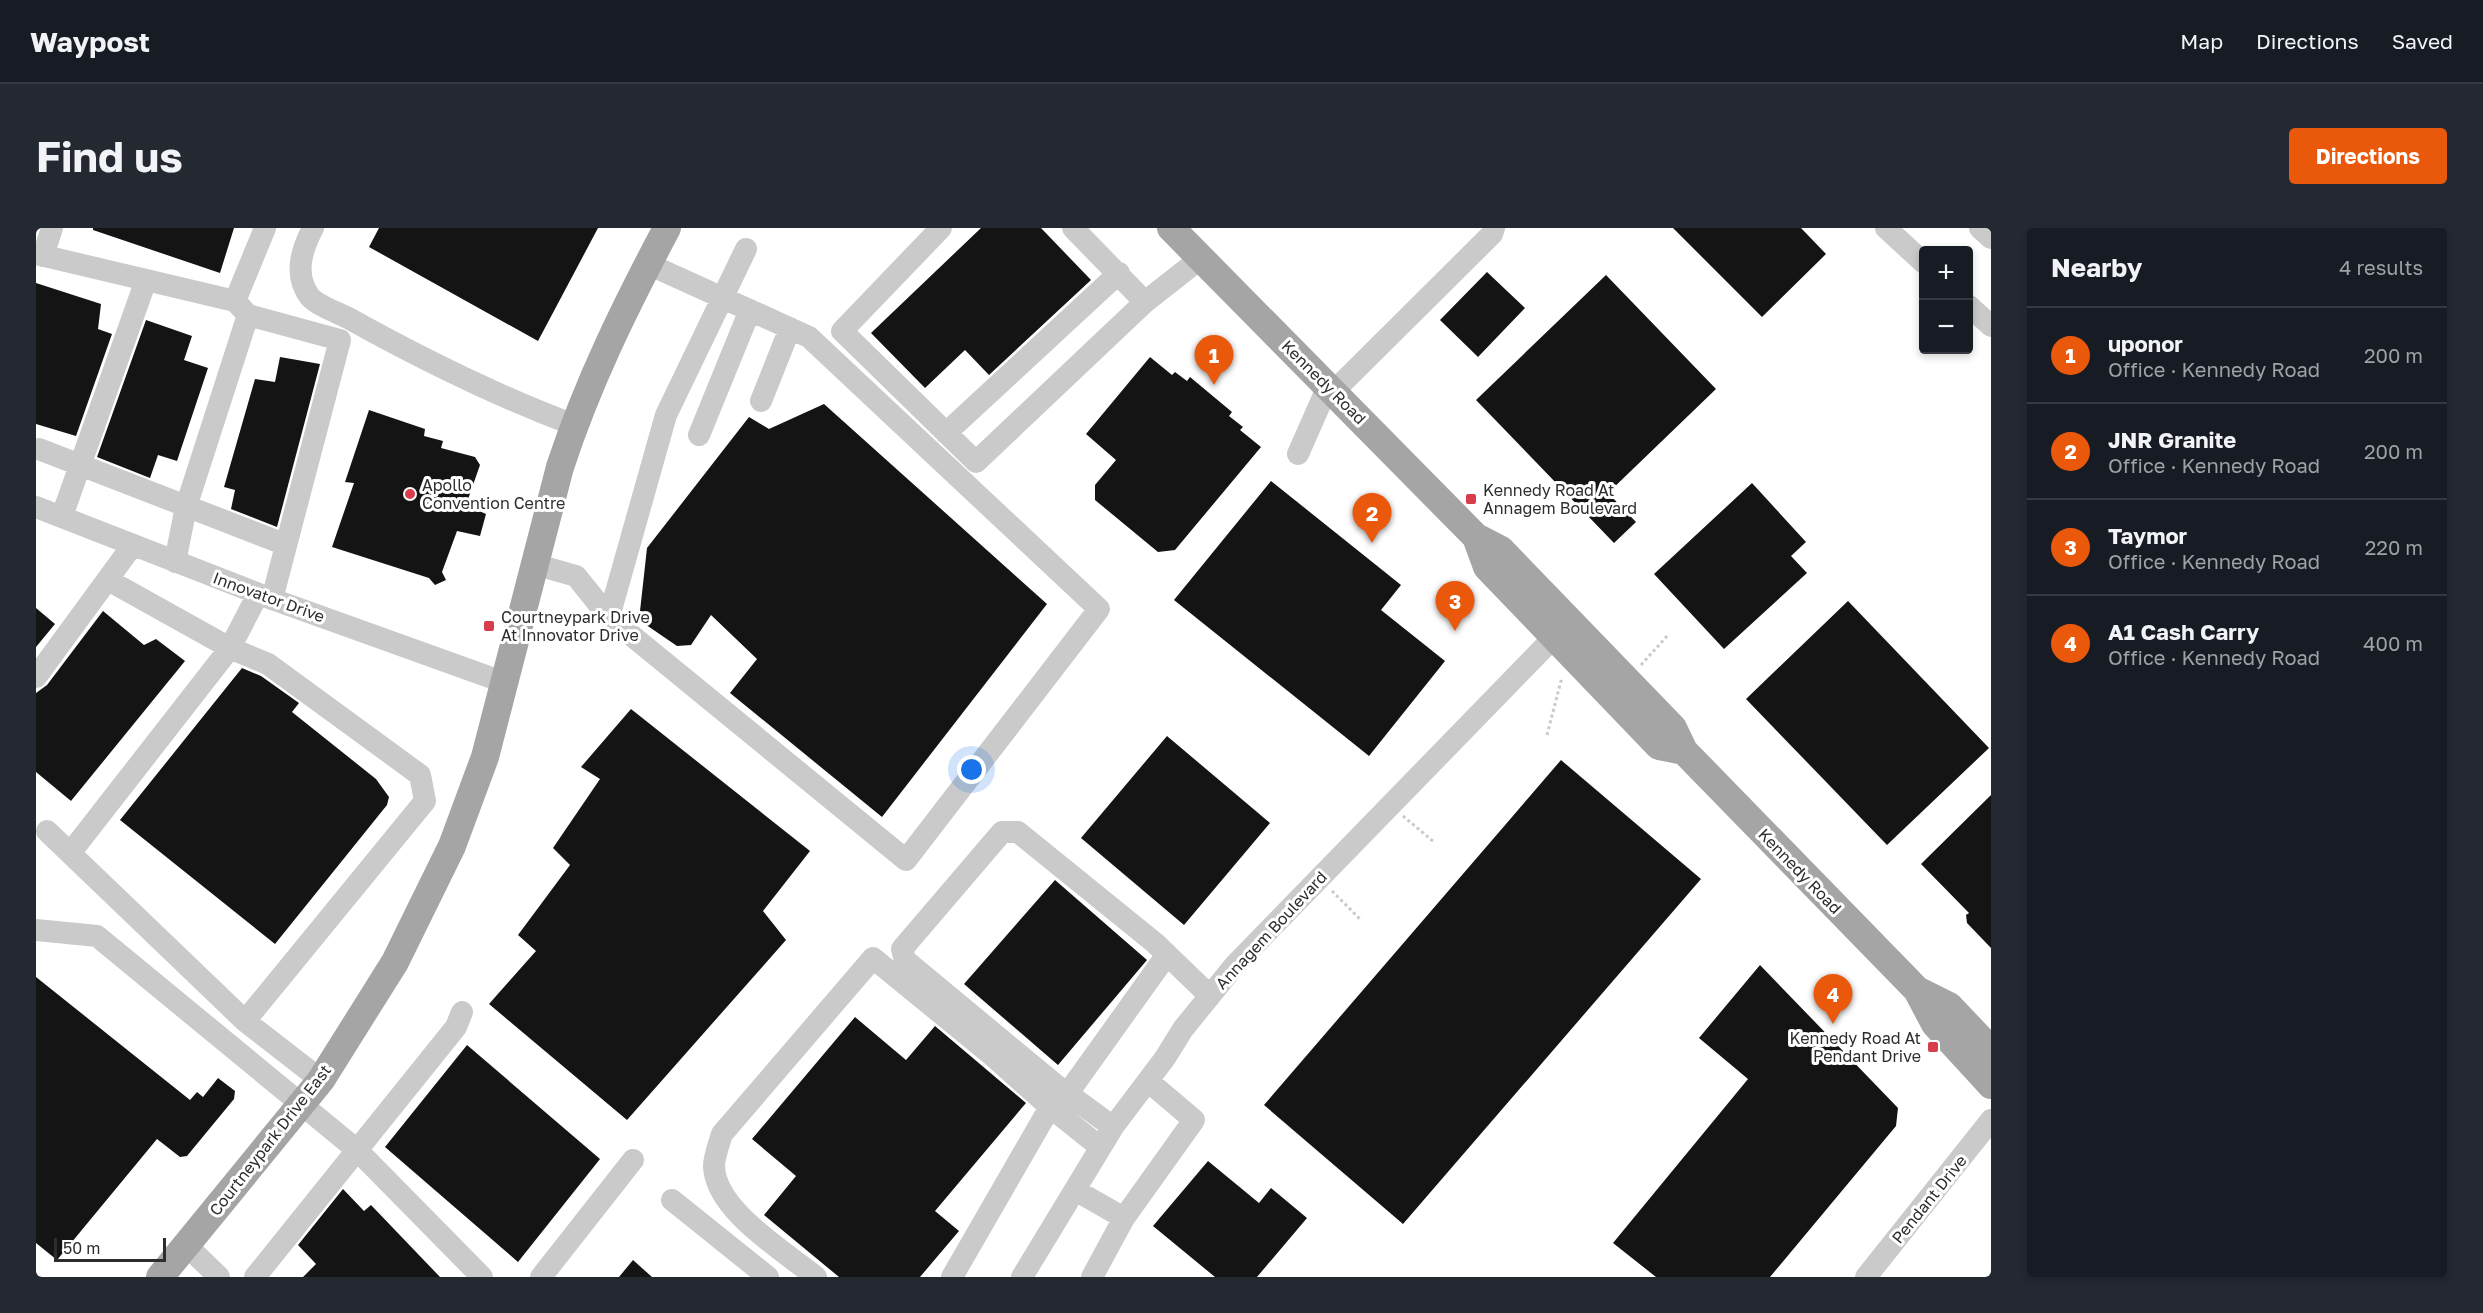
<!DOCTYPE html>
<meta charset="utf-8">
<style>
:root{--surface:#171b24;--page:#242831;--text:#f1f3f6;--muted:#9ea1a6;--line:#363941;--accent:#ea580c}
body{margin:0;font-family:"Golos Text",sans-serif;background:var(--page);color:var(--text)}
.controls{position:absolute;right:18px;top:18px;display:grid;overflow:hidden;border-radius:6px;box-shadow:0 3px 9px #0003}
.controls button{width:54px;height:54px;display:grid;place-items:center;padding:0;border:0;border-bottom:2px solid var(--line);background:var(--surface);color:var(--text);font:30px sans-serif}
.scale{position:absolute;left:18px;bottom:15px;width:112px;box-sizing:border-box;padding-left:6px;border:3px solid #2d2d2d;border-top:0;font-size:16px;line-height:21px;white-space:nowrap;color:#2d2d2d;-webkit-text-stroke:4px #fff;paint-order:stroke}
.you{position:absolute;left:936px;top:542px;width:21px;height:21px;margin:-15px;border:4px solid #fff;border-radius:50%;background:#1a73e8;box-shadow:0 0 0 9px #1a73e833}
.badge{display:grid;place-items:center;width:39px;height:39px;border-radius:50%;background:var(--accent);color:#fff;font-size:20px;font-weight:700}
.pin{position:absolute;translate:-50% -50px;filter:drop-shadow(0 2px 3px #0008)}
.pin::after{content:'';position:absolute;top:32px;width:21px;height:18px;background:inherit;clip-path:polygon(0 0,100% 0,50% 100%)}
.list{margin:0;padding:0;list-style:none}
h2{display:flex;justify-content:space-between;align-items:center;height:78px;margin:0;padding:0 24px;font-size:26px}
h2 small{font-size:20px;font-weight:400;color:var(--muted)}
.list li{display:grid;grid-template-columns:39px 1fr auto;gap:18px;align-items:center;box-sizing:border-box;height:96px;padding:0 24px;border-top:2px solid var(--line)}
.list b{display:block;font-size:22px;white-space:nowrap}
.list p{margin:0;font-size:20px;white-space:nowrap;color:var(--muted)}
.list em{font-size:20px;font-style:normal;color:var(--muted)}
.map{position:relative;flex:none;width:1955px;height:1049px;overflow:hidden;border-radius:6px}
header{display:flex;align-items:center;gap:36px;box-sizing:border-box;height:84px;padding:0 30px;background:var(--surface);border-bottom:2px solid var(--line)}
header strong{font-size:28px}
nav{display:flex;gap:33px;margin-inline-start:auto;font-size:21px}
.intro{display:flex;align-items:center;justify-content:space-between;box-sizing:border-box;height:144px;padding:0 36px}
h1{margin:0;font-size:42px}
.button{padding:15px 27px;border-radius:6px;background:var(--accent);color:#fff;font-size:21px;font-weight:700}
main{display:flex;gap:36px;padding:0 36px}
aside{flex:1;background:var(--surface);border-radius:6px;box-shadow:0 3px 9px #0003}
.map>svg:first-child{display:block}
.building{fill:#141414}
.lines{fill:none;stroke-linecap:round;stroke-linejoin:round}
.path{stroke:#cacaca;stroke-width:3;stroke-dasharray:3 3;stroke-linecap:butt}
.minor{stroke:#cacaca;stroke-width:22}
.major{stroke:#a5a5a5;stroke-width:28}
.poi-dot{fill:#d73d4c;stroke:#fff;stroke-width:2}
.labels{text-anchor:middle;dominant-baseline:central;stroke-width:6;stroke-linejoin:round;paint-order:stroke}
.street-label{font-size:16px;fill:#2d2d2d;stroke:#fff}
.poi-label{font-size:16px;fill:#2d2d2d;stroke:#fff;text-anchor:start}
</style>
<header>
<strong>Waypost</strong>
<nav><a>Map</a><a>Directions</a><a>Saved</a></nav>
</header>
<div class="intro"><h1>Find us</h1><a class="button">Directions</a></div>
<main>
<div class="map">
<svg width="1955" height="1049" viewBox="0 0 1955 1049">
<rect width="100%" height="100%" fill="#fff"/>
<path class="building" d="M57 0H198L184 45 57 2Z
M343 0H562L502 113 333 19Z
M945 0H1005L1055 52 953 147 929 122 889 160 835 105Z
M1637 0H1765L1790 26 1726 89Z
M1451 44 1489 80 1442 129 1404 92Z
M1570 47 1680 161 1572 265 1600 294 1578 315 1440 172Z
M0 55 65 76 62 101 76 106 40 208 0 196Z
M110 92 156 108 148 132 172 140 141 233 122 227 114 250 61 229Z
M244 129 284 136 241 299 195 281 199 262 188 259 219 151 239 154Z
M1114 129 1136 147 1139 144 1151 153 1154 149 1196 184 1193 188 1207 199 1204 202 1225 219 1139 322 1122 324 1059 272V257L1080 232 1050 206Z
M788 176 1011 376 846 589 694 465 721 431 675 387 655 417 641 418 603 392 611 320 713 189 733 201Z
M333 182 389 201 388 208 407 213 405 220 439 229 444 237 430 277 450 286 444 308 421 303 406 344 410 352 399 357 393 350 296 319 318 255 309 254Z
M1235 253 1365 357 1345 382 1409 433 1333 528 1138 372Z
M1716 255 1770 314 1755 328 1771 345 1688 421 1618 346Z
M1812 373 1953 520 1851 617 1710 471Z
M0 380 19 396 0 419Z
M67 383 108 417 120 411 149 433 35 573 0 544V465L11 457Z
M206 440 225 448 263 475 256 484 340 551 353 569 351 577 239 716 84 592Z
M595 481 774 623 727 683 750 712 591 892 453 776 500 723 482 707 534 637 517 620 564 551 545 539Z
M1131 508 1234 595 1148 697 1045 610Z
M1525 532 1665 651 1367 996 1228 877Z
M1955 567V720L1931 695 1930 687 1933 685 1885 636Z
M1019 652 1111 732 1022 837 928 756Z
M1724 737 1862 880 1860 898 1734 1049H1620L1577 1015 1712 851 1663 810Z
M0 749 154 872 161 864 167 869 182 850 199 863 198 871 151 928 144 929 121 911 21 1032 0 1015Z
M819 789 870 832 899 798 990 875 899 983 923 1003 884 1049H803L728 987 760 948 716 911Z
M431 817 564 931 482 1034 349 919Z
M1172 933 1223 975 1235 960 1271 990 1221 1049H1179L1117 998Z
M307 961 328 983 335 977 404 1049H267L280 1036 262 1017Z
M597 1032 616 1049H583Z"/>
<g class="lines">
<path class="path" d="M1605 437 1632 407
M1511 507 1526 449
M1367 588 1398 614
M1296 663 1324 691"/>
<path class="minor" d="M277 0C266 21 257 47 274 69 282 78 303 85 314 91 386 131 461 168 538 197
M905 0 806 103 940 234 1109 74 1165 30
M1037 0 1109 74
M1850 0 1888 35
M1944 0 1955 10
M0 26 199 73 229 0
M7 28 16 0
M199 73 212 87 304 112 236 371
M1932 77 1955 98
M1297 164 1456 6 1458 0
M725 173 754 100
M910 205 1083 45
M663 207 714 82
M3 221 248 316
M1262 226 1292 158
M0 279 236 371 467 454
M26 288 110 52
M139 334 150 279 212 87
M498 336 540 348 573 389 870 632 1063 381 773 109 612 36
M72 352 194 420 232 436 384 547 389 573 209 793 285 852
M573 389 630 187 710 21
M0 449 96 318
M11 603 209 793
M35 624 194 420 222 366
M0 702 61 708 321 922 446 1049
M1032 865 1130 728
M1077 899 1021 858 869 732 866 721 966 604H982L1119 715 1174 768
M1039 962 1088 990
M636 972 732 1049
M150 1017 183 1049
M219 1049 420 799 426 784
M505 1049 597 932
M780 1049C748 1023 679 982 678 938 678 929 683 916 686 906L837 730 957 828 1014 879
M916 1049 1014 879 1064 919
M986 1049 1077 899 1129 830 1147 801 1199 737 1528 399
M1056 1049 1088 990 1158 892 1112 853
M1830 1049 1955 892"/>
<path class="major" d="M1135 0 1440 309 1465 322 1637 500 1648 523 1881 762 1899 796 1955 857
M1440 309 1451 339 1623 518 1648 523
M1881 762 1913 778 1955 822
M124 1049 285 852 359 734 416 618 449 529 524 239C552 154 589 79 631 0"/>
</g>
<g class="poi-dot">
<circle cx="374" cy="266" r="6"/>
<rect x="1429" y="265" width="12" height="12" rx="3"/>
<rect x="447" y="392" width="12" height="12" rx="3"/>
<rect x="1891" y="813" width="12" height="12" rx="3"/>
</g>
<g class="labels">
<g class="street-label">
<text transform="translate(1288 154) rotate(45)">Kennedy Road</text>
<text transform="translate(233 369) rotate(20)">Innovator Drive</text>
<text transform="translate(1764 643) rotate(46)">Kennedy Road</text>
<text transform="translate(1235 702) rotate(-47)">Annagem Boulevard</text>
<text transform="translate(234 912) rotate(-52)">Courtneypark Drive East</text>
<text transform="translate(1893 971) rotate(-51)">Pendant Drive</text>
</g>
<g class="poi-label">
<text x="386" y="257">Apollo<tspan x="386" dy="18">Convention Centre</tspan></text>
<text x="1447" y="262">Kennedy Road At<tspan x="1447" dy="18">Annagem Boulevard</tspan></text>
<text x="465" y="389">Courtneypark Drive<tspan x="465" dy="18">At Innovator Drive</tspan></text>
<text x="1885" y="810" text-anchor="end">Kennedy Road At<tspan x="1885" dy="18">Pendant Drive</tspan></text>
</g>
</g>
</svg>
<div class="controls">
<button>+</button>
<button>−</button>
</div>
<div class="scale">50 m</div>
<div class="you"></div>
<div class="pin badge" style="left:1178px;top:157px">1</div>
<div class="pin badge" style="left:1336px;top:315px">2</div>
<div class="pin badge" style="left:1419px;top:403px">3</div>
<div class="pin badge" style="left:1797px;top:796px">4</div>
</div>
<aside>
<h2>Nearby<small>4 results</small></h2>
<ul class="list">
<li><span class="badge">1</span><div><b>uponor</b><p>Office · Kennedy Road</p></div><em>200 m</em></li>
<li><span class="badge">2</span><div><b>JNR Granite</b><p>Office · Kennedy Road</p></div><em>200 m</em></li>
<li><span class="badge">3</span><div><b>Taymor</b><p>Office · Kennedy Road</p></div><em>220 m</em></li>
<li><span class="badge">4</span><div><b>A1 Cash Carry</b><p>Office · Kennedy Road</p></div><em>400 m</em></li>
</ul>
</aside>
</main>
